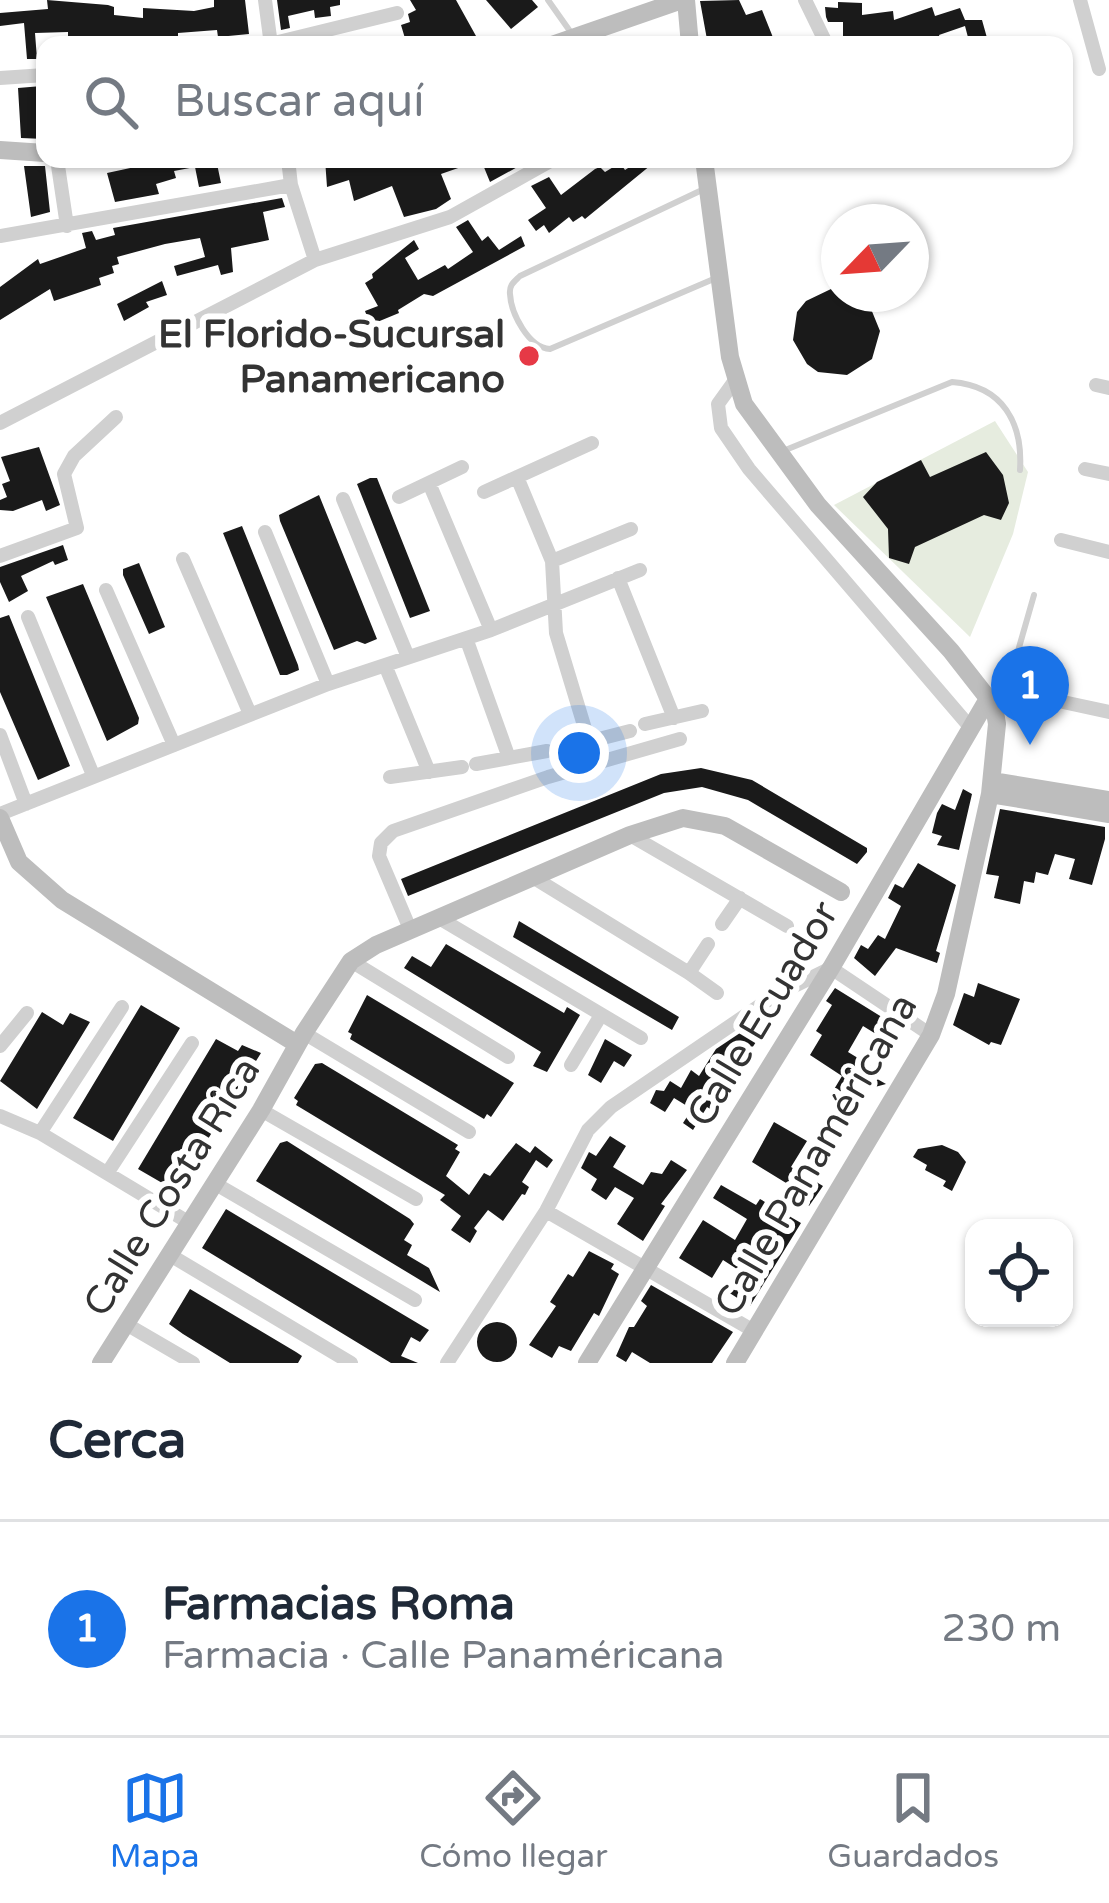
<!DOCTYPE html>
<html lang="es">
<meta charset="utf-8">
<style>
:root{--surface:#fff;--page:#f6f6f7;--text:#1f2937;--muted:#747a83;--line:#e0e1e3;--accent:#1a73e8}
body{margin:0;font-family:"Varela Round",sans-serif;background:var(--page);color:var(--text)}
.controls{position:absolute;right:36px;bottom:36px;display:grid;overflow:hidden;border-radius:24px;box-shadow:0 3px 9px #0004}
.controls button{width:108px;height:108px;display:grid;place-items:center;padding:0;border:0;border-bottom:3px solid var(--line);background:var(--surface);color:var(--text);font:60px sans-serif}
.compass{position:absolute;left:821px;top:204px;width:108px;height:108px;border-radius:50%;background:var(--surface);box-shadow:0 3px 9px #0004;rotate:245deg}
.you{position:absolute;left:579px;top:753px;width:42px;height:42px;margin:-30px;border:9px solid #fff;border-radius:50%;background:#1a73e8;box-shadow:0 0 0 18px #1a73e833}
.badge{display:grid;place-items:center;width:78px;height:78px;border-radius:50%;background:var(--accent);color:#fff;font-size:39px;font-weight:700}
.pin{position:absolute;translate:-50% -99px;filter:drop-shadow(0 3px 6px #0008)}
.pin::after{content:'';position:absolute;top:63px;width:42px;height:36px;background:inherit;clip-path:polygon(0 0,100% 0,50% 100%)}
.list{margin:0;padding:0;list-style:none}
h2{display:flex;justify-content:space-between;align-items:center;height:156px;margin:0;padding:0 48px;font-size:51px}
h2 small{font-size:39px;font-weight:400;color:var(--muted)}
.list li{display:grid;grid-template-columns:78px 1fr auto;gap:36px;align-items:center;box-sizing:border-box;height:216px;padding:0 48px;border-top:3px solid var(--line)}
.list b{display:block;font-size:45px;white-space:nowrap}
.list p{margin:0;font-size:39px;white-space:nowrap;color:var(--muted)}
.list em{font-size:39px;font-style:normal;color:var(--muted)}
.icon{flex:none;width:66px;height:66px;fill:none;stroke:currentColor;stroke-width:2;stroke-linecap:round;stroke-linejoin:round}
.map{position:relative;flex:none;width:1109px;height:1363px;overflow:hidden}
.search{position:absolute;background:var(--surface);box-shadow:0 3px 9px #0004;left:36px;right:36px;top:36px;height:132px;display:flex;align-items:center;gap:30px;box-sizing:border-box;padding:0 42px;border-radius:24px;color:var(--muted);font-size:45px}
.sheet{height:372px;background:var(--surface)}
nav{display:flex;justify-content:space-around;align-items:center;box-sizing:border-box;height:168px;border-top:3px solid var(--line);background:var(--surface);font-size:33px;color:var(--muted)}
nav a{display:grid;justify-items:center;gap:6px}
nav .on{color:var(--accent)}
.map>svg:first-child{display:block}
.park{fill:#e6ecdf}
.building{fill:#1a1a1a}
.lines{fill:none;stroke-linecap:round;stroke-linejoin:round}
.lane{stroke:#d0d0d0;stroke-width:6}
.street{stroke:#d0d0d0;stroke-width:14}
.secondary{stroke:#bdbdbd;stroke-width:18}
.poi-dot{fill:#e63946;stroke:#fff;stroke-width:4.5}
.labels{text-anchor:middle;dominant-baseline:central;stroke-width:12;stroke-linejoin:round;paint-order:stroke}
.poi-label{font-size:39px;font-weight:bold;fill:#333;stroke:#fff;text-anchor:end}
.street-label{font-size:39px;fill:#333;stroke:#fff}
</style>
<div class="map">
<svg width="1109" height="1363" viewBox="0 0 1109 1363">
<rect width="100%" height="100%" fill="#fff"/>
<path class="park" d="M995 421 1028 472 1013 534 970 637 834 505Z"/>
<path class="building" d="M47 0 108 5 114 7V15L143 18V8L194 11 214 7V0H245L249 34 218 37 217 30 178 33V40H165V45H68V32L35 33 37 59H27L24 23 0 26V13L48 9Z
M277 0H340V5L330 7 331 16 315 18 314 10 288 16 290 28 281 30Z
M410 0H456L481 45H407L401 25 410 22 408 14 416 10Z
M486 0H532L538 7 511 29Z
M739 0 746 15 762 10 776 45H708L700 1Z
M838 2 862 3V15L893 11 894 20 932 7 935 16 960 8 965 20H982L989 45H970L965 26 939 35 942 45 843 42V22H828L826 17 825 7 838 8Z
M42 86 45 139 21 138 18 88Z
M134 159H216L221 183 199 187 195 167 174 171 176 178 156 184 159 194 115 202 107 173 135 167Z
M325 159H364L367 167 395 159H518L521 165 490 182 481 160 441 174 451 199 436 209 404 217 392 186 354 201 349 180 327 187Z
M642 159 651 165 585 219 582 216 573 222 569 217 549 233 544 225 536 231 528 220 546 208 531 186 549 177 561 195 595 169 600 167 605 172 620 163 625 170Z
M24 166H45L50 212 31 217Z
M282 198 285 207 263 212 269 240 231 248 233 272 221 275 218 265 177 276 174 266 205 257 200 238 165 244 117 257 119 264 112 266 114 273 99 278 101 285 54 301 50 289 0 320V287L38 259 40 264 86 248 82 233 92 231 96 240 115 235 113 228Z
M468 220 482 241 488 236 499 250 521 236 525 246 433 296 424 294 398 310 399 313 370 325 365 311 378 306 365 283 373 278 372 274 414 240 419 249 405 258 418 280 445 265 448 269 473 252 456 227Z
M162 281 167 295 146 302 149 307 124 321 117 304Z
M831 289H839V294H858L869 304 880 331 872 359 847 375 818 372 807 364 793 340 797 312 806 301Z
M39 447 60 505 46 511 42 500 13 511 0 510V500L7 497 2 484 10 481 1 457Z
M986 452 1003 475 1009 503 1001 520 984 515 915 547 909 564 889 558 888 529 863 497 877 482 921 460 930 477Z
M370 478H377L430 611 410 618 357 484Z
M319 495 377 639 365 644 357 641 334 650 280 521 279 515Z
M242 526 298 665 299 670 287 675H280L223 533Z
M63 545 68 560 55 565 53 561 21 576 28 591 9 602 0 582V567Z
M139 563 165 627 149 634 123 575V569Z
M83 584 139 718 138 724 107 741 46 597Z
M9 615 70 766 38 780 0 692V618Z
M701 768 752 780 867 848V852L857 864 748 800 702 787 664 793 408 896 401 879 661 774Z
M963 789 972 794 959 850 937 845 942 836 932 833 937 813 942 804 955 810Z
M1000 809 1105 827V839L1092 885 1069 879 1075 859 1055 854 1048 875 1036 872 1034 883 1024 881 1020 904 994 898 999 876 986 874Z
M918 863 956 885 936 951 940 953 937 963 896 948 875 976 854 958 861 945 868 949 878 935 885 939 901 906 888 898 895 884 903 888Z
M519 921 679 1017 672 1030 513 937Z
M446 944 564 1013 567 1007 580 1015 547 1072 533 1066 541 1052 404 968 412 956 431 967Z
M978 983 1020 999 1001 1045 991 1042 989 1045 953 1025 964 993 974 997Z
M835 988 898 1027 889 1042 863 1026 848 1052 876 1069 872 1076 886 1084 864 1090 853 1104 833 1091 842 1076 810 1055 822 1035 816 1031 832 1005 826 1001Z
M367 995 514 1083 491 1117 487 1114 484 1119 350 1039 352 1034 348 1032Z
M141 1005 180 1028 113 1141 73 1118Z
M42 1012 63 1025 70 1013 90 1022 37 1109 0 1081Z
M749 1027 760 1036 750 1051 740 1045 724 1071H738L712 1110 707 1107 693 1130 683 1123 692 1109 674 1098 665 1112 650 1103 656 1090 664 1091 670 1081 681 1088 691 1070 699 1076 716 1049Z
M216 1039 238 1051 242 1045 261 1053 176 1191 138 1169Z
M605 1039 632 1055 624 1067 614 1061 601 1083 588 1075Z
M322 1063 458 1145 455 1149 460 1152 446 1176 469 1195 484 1173 490 1176 516 1143 530 1153 535 1146 553 1160 547 1168 536 1160 522 1182 529 1187 525 1195 522 1194 503 1221 488 1210 474 1228 477 1231 470 1243 451 1230 461 1216 440 1200 445 1195 296 1105 298 1101 294 1098 315 1064Z
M774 1122 807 1141 791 1167 823 1186 809 1206 785 1195 791 1186 752 1162Z
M610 1136 626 1146 613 1167 643 1185 651 1172 662 1174 671 1160 687 1170 661 1204 665 1206 643 1241 617 1224 634 1198 615 1187 606 1200 591 1190 597 1179 581 1168 589 1152 596 1156Z
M287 1141 410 1219 414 1224 404 1240 412 1245 407 1255 429 1268 440 1292 256 1181 280 1143Z
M942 1145 958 1152 966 1162 952 1191 943 1186 946 1181 925 1170 927 1165 913 1157 918 1149Z
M721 1185 756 1205 760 1199 801 1223 750 1306 728 1292 740 1271 723 1260 712 1278 679 1258 703 1220 735 1240 747 1219 713 1198Z
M226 1209 429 1330 420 1342 411 1337 401 1356 418 1363H391L202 1248Z
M589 1251 614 1264 611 1269 619 1274 599 1316 594 1313 571 1351 559 1346 552 1358 529 1345 556 1306 550 1302 568 1274 573 1277Z
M651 1285 733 1332 712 1363H650L632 1352 626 1362 616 1356 629 1327H634L647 1306 641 1301Z
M190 1289 296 1352 302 1356 298 1363H230L183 1334 169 1324Z
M477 1342a20 20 0 1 1 40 0a20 20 0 1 1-40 0Z"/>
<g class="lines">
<path class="lane" d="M548 0 572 34
M702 190 520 276C514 282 509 285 510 294 511 314 529 348 550 349L716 278
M783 451 952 382C1003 386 1023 423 1020 470
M996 702 1012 672 1034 595"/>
<path class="street" d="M265 0 271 45
M805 0 827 45
M1080 0 1099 69
M266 45 397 13
M0 78 45 75
M57 159 67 226
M288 159 291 185 315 260
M0 236 291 185
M736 379 718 404 721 428 749 469 970 727
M1096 385 1109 388
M0 423 315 260 450 217 554 159
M1085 469 1109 474
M517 477 552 561 556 633 589 742
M429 483 491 630
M484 492 592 443
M399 497 462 467
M343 499 408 657
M265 532 328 684
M1061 540 1109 552
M0 556 77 528 64 474 74 456 116 417
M183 559 250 714
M552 561 631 529
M618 578 674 718
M106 590 174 745
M28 617 93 775
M466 638 509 758
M385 665 429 772
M1063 702 1109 712
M645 724 702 711
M0 735 26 804
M560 749 630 731
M476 764 547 751
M390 777 462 767
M0 814 328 684 491 630 640 570
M630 835 787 926
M531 876 689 973
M439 918 641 1038
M722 924 740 898
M410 929 379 856 381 843 393 831 548 777 680 739
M708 944 689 973 717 993
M351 961 508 1057
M304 1033 469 1132
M0 1046 27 1013
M571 1065 601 1015
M261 1110 416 1199
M0 1116 40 1133 188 1222
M40 1133 122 1007
M108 1172 192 1043
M214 1183 415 1300
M546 1211 754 1331
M170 1255 351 1363
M126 1324 193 1363
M447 1363 546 1211 588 1130 611 1107 774 996 831 968 931 1035"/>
<path class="secondary" d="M686 0 690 45
M552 45 682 0
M0 150 45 153
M704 159 730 357 744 404 818 505 951 651 994 706 997 724 990 794 946 994 931 1035 735 1363
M992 781 1109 800
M990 794 1109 814
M0 818 19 862 62 900 297 1044
M101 1363 261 1110 304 1033 351 961 376 945 630 835 683 818 725 826 841 892
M587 1363 831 968 989 697"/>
</g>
<circle class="poi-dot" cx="529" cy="356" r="12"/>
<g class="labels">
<g class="poi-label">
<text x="505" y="334">El Florido-Sucursal<tspan x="505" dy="45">Panamericano</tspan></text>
</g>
<g class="street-label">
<text transform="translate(763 1014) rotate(-59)">Calle Ecuador</text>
<text transform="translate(816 1155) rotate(-60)">Calle Panaméricana</text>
<text transform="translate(172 1187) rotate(-58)">Calle Costa Rica</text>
</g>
</g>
</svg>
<div class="controls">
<button><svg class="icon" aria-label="locate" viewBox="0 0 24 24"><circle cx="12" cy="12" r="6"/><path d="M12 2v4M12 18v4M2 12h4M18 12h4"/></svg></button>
</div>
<svg class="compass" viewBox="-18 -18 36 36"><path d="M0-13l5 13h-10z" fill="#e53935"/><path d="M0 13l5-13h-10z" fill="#747a83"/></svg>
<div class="you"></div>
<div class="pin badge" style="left:1030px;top:745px">1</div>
<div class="search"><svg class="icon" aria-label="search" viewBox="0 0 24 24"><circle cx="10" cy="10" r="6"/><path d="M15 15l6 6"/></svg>Buscar aquí</div>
</div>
<section class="sheet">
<h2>Cerca<small></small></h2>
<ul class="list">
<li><span class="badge">1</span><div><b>Farmacias Roma</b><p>Farmacia · Calle Panaméricana</p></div><em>230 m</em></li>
</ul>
</section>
<nav>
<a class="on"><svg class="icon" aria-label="map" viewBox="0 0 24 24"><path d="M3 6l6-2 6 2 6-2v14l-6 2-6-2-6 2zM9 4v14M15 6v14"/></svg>Mapa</a>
<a><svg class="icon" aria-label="directions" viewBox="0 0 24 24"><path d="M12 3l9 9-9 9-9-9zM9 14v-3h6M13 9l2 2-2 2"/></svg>Cómo llegar</a>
<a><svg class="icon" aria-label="saved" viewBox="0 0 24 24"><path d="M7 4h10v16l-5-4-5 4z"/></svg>Guardados</a>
</nav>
